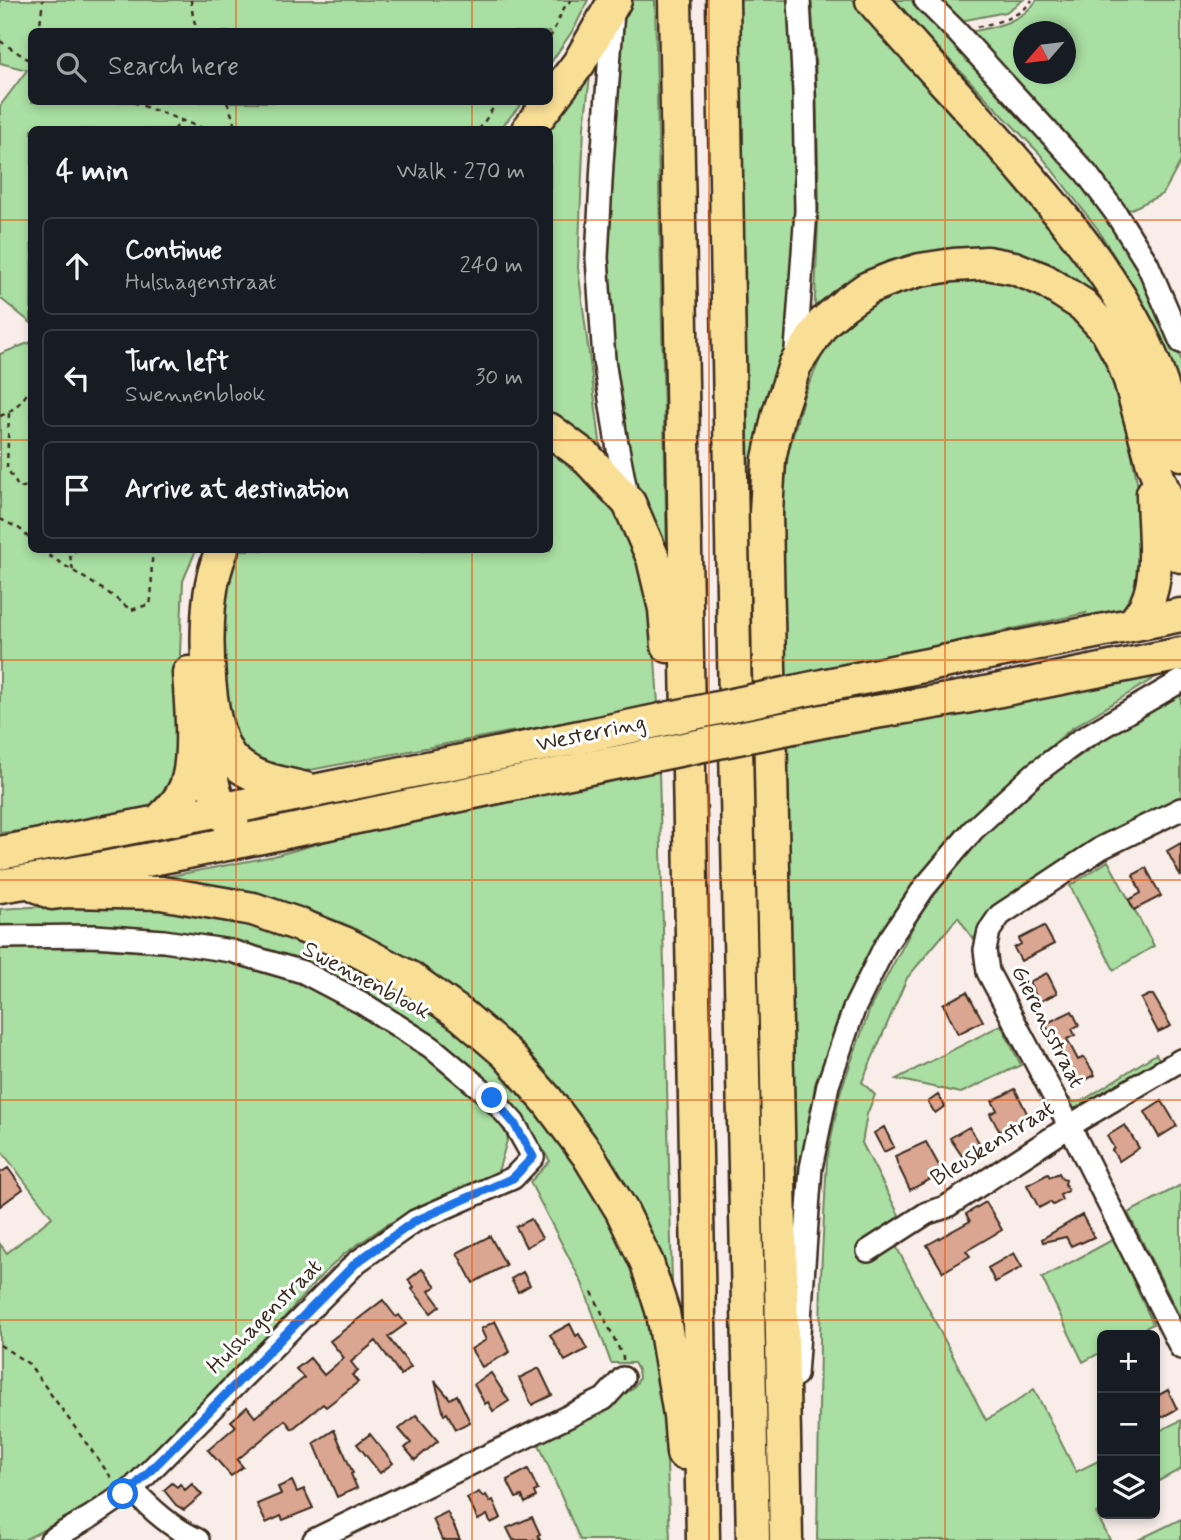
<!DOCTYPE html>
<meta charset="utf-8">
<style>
:root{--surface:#171b24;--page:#242831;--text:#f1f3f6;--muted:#9ea1a6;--line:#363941}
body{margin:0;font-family:Mynerve,sans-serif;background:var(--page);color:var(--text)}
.controls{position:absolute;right:21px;bottom:21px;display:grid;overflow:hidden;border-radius:10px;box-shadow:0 4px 10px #0003}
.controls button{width:63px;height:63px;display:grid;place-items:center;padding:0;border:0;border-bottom:2px solid var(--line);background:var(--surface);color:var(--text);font:35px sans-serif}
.compass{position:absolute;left:1013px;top:21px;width:63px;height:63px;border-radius:50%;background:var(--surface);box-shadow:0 4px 10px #0003;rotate:242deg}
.stop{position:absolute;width:21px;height:21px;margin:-16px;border:5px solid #1a73e8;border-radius:50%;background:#fff}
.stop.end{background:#1a73e8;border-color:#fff;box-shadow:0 2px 7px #0008}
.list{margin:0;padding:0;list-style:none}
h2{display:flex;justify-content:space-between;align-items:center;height:91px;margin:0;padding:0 28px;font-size:30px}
h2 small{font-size:23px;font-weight:400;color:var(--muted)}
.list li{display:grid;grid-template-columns:46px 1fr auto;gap:21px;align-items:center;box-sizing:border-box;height:98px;margin:0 14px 14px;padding:0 14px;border:2px solid var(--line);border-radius:10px}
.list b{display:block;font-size:26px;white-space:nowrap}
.list p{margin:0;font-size:23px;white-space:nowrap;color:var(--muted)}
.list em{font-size:23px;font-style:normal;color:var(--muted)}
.icon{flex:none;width:38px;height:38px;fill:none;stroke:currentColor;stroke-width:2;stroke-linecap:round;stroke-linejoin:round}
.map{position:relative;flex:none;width:1181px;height:1540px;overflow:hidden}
.search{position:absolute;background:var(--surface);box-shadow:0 4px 10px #0003;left:28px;top:28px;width:525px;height:77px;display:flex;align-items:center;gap:18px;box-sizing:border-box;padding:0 24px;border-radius:10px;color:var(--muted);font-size:26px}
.panel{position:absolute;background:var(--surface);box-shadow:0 4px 10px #0003;left:28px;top:126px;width:525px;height:427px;border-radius:10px}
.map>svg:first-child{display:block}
.green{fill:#a9dfa2;stroke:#728460;stroke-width:2;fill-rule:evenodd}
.building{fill:#dba691;stroke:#3b2a1e;stroke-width:2}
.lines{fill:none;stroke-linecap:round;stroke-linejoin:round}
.minor-casing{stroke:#3b2a1e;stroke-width:26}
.highway-casing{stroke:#3b2a1e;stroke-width:37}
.path{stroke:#3b2a1e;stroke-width:2.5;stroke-dasharray:5 5;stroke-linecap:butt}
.minor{stroke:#fff;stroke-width:21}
.highway{stroke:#f9df96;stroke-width:32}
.highway-bridge-casing{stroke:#3b2a1e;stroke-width:37;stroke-linecap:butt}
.highway-bridge{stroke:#f9df96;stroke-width:32}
.route{stroke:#1a73e8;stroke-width:9}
.grid{fill:none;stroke:#e8590c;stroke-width:2;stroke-opacity:0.55}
.labels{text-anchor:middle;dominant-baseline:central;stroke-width:6;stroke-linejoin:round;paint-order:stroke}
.street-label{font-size:23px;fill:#3b2a1e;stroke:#fff}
</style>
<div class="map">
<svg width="1181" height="1540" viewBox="0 0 1181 1540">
<rect width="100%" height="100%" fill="#f8ede9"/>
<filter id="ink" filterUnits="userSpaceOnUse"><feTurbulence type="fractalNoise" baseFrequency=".0143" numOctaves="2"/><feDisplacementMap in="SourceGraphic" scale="14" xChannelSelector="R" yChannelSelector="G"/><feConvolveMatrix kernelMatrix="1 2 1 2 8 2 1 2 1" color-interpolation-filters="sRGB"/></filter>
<g filter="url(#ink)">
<path class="green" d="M0 0H588L575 27 550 64V32H32V102H523L500 129 32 130 31 323 0 298V106L27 70 0 63Z
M623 0H655L667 558 641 494 622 441 612 332 605 255Z
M739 0H789L794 71 797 200 762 686H753Z
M811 0H863L1067 233 1135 353 992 256 814 325 819 198 815 51Z
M892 0H911L989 80 1109 214 1156 299 1181 359V407L1174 382 1129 280 1097 228 1039 153Z
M936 0H1023L1006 12 956 22Z
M1037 0H1181V161L1163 194 1125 212 965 33C993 27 1020 24 1037 0ZM1024 32H1066V74H1024Z
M592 59 584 127 578 268 601 449 604 464 550 420V130H540Z
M969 276 1003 282 1038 295 1073 318 1087 329 1113 369 1131 450 1144 519 1136 603C1116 618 1108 624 1083 618L1086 613 801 675 785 677 783 500 788 454 804 395 826 346 853 317 880 300 910 287Z
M31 342 32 550H196L183 581 180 653 182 773 145 810 45 828 0 833V354Z
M550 451 571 464 607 502 626 531 635 548 650 605 654 643 658 704 573 725 509 732 305 771 278 768 251 758 224 721 220 592 231 550H550Z
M1161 674 1072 728 986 801 938 857 849 1004 815 1084 793 1259 782 745Z
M1181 690V799L1002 905 973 939 958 917 907 978 862 1082 875 1095 867 1114 862 1143 901 1219 895 1244 986 1420 1016 1402 1034 1389 1076 1472 1102 1459V1509L1096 1513 1110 1540H817L821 1274 827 1159 840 1093 871 1006 920 914 981 834 1053 774 1136 718Z
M578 747 580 760 256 826 239 817Z
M659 771 673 1321 598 1149 530 1056 452 990 145 881 274 856 356 833Z
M213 822 215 836 0 877V862Z
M1108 861 1154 946 1114 970 1070 886Z
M132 904 198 912 265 927 380 975 438 1014 488 1054 542 1116 566 1149 609 1218 640 1291 655 1357 666 1438 670 1540H580L538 1442 623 1395 632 1389 636 1384 639 1378 638 1370 634 1363H611L582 1283 530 1182 550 1161 528 1126 485 1082 280 958 0 929V909L64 905Z
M0 947H79L230 958 284 975 343 1001 425 1056 490 1109 508 1137 497 1175 428 1204 386 1225 344 1254 316 1281 239 1369 111 1495 24 1540H0V1244L7 1253 52 1217 0 1149Z
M1001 1025 1021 1065 961 1093 896 1079Z
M1156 1054 1160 1061 1079 1111 1073 1110 1057 1095 1064 1092 1066 1096 1074 1102 1082 1101Z
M1181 1185V1319L1128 1213Z
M1114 1239 1153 1324 1133 1335H1102V1352L1083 1362 1042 1278Z
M1181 1420V1469L1155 1483V1433Z
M1181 1519V1540H1138Z"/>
<path class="building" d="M1181 843V877L1167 851Z
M1146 868 1161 896 1134 910 1129 900 1141 893 1133 875Z
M1044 926 1054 944 1021 961 1014 948 1021 944 1019 939Z
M1047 973 1057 993 1039 1002 1029 982Z
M967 992 983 1021 958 1034 943 1004Z
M1149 995H1153L1171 1026 1158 1032 1141 999Z
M1072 1011 1079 1025 1072 1029 1075 1035 1067 1039 1078 1060 1084 1057 1095 1075 1076 1085 1045 1024Z
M1015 1089 1028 1115 1000 1132 990 1114 997 1110 992 1101Z
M938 1095 945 1106 935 1113 928 1102Z
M1162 1101 1177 1126 1159 1137 1145 1112Z
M1125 1125 1139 1148 1119 1161 1112 1150 1114 1148 1107 1136Z
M884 1127 894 1147 884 1152 874 1133Z
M969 1127 982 1147 966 1156H962L950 1138Z
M926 1142 942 1171 935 1177 910 1190 898 1165 895 1156Z
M8 1168 23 1189 0 1206V1173Z
M1059 1173 1062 1179 1066 1180 1065 1184 1068 1191 1060 1195 1062 1200 1053 1205 1050 1202 1039 1208 1027 1185 1048 1174 1050 1177Z
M986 1202 1002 1230 966 1251 970 1256 943 1272 927 1245 970 1221 966 1214Z
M1082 1215 1094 1237 1081 1243 1080 1242 1071 1246 1066 1237 1043 1242 1042 1239Z
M531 1219 542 1238 526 1247 516 1227Z
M490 1236 506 1265 473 1283 457 1253Z
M1014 1253 1022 1267 995 1282 988 1268Z
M422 1269 436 1286 429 1291 440 1306 431 1313 412 1289 414 1287 408 1280Z
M523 1272 530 1285 518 1292 511 1279Z
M383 1300 396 1317 399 1315 406 1324 388 1337 411 1367 401 1375 376 1341 351 1362 358 1371 352 1375 358 1382 326 1407 323 1404 292 1429 285 1420 237 1460 243 1467 231 1476 208 1450 236 1426 231 1421 247 1407 255 1417 304 1378 296 1369 310 1358 324 1375 344 1358 330 1341Z
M495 1321 510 1352 482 1367 471 1349 486 1340 481 1329Z
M570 1324 576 1336 579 1334 587 1349 565 1361 550 1335Z
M539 1368 552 1395 532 1405 519 1378Z
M491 1373 509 1401 493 1411 488 1402 485 1404 474 1384Z
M435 1381 450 1399 457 1395 470 1422 456 1429 447 1413 444 1415Z
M1168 1390 1177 1409 1155 1421V1397Z
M416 1415 438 1441 415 1460 405 1448 411 1443 399 1429Z
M334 1430 353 1473 351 1474 357 1488 337 1497 314 1443Z
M370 1434 393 1463 380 1473 357 1444Z
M528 1469 538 1490 534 1492 536 1497 525 1503 522 1496 516 1498 507 1480Z
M292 1481 297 1492 304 1489 313 1508 283 1520 281 1516 266 1523 257 1504 281 1494 278 1487Z
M172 1483 177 1487 180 1484 185 1490 192 1484 202 1495 184 1510 176 1505 164 1490Z
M479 1492 483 1497 486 1495 490 1502 493 1500 501 1518 491 1523 487 1515 478 1520 467 1498Z
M447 1512 454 1526 460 1540H442L433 1519Z
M532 1517 540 1534 538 1535 540 1540H513L507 1528Z"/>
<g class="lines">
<defs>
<path id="minor" d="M925 0 957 32 1086 173 1115 212 1147 263 1181 342
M613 11 602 163 597 258 604 360 616 438 628 501
M795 363 806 211 804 92 799 0
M1181 809 1101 848 1000 915 989 931 985 950 988 972 1070 1127 1181 1348
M0 937 95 936 164 941 231 951 303 972 362 1003 431 1047 492 1098 514 1123 533 1157 513 1178 415 1221 357 1262 132 1489 92 1516 51 1540
M868 1251 927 1213 946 1207 1081 1119 1181 1060
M796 1375 811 1168 828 1085 854 1009 885 946 924 888 973 830 1034 774 1080 740 1181 681
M132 1489C152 1510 172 1528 198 1540
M314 1540 604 1399 623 1378"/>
<path id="highway" d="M675 0 703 1540
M723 0 734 654 753 1540
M872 0C925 62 982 121 1035 184 1076 232 1114 281 1142 337 1160 372 1172 416 1181 454
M528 130 579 63 615 0
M550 430 586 457 629 503 653 558 665 609 668 646
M222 550C216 564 212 580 210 596 205 634 205 738 236 763 256 780 281 783 306 789
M1134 623C1138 617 1143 611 1146 605 1161 575 1153 526 1153 493
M827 685 1181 615
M828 720 965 697 1181 654
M205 730C210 762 210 802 233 826
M158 822C170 811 182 799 187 783 196 756 191 702 189 673
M0 853 220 810 585 736
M28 881 52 893 67 891 161 893 253 909 297 924 344 943 410 978 463 1016 506 1053 547 1100 588 1155 622 1211 647 1263 663 1313 680 1415 683 1453
M0 886C198 854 393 808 589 768
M786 1540 766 513 769 459 779 413 795 365 823 323 845 304 868 288 893 278 920 270 953 265 987 263 1014 268 1044 280 1083 305 1107 331 1121 357 1130 380 1153 464 1168 502 1181 556"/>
</defs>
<use href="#minor" class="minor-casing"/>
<use href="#highway" class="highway-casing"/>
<path class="path" d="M191 0C192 11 193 22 199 32
M977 27C997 22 1020 18 1032 0
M39 32 43 0
M550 38 564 8 571 0
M0 41 32 62
M133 102 207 130
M227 102 233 118 235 130
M174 130 182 120
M479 130 497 102
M9 413 7 468 19 488 32 485
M0 416C14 411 25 399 32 385
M0 519 20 529 32 541
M40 550 110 594 131 610 150 604C154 586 149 567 154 550
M73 570 70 556 76 550
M592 1292 623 1357V1362
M0 1345 29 1364 113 1480"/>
<use href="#minor" class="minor"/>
<use href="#highway" class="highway"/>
<defs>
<path id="highway-bridge" d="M585 736 827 685
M589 768 828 720"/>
</defs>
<use href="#highway-bridge" class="highway-bridge-casing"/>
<use href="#highway-bridge" class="highway-bridge"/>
</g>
</g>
<g class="lines" filter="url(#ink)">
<path class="route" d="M123 1494 132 1489 357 1262 415 1221 513 1178 533 1157 514 1123 492 1098"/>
</g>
<path class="grid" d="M236 0V32M472 0V32M709 0V1540M945 0V1540M236 102V130M472 102V130M0 220H32M550 220H1181M0 440H32M550 440H1181M236 550V1540M472 550V1540M0 660H1181M0 880H1181M0 1100H1181M0 1320H1181"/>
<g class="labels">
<g class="street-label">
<text transform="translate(591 734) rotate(-12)">Westerring</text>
<text transform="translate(366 981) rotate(28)">Swennenblook</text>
<text transform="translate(1047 1027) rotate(63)">Gierensstraat</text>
<text transform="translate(993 1144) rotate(-32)">Bleuskenstraat</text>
<text transform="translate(265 1317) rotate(-45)">Hulshagenstraat</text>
</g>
</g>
</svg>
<div class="controls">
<button>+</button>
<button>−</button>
<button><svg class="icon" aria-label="layers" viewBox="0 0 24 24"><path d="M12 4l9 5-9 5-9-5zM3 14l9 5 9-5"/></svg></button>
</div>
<svg class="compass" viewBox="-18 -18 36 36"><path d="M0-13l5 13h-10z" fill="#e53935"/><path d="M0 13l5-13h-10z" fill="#9ea1a6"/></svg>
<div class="stop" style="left:123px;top:1494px"></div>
<div class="stop end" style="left:492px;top:1098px"></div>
<div class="search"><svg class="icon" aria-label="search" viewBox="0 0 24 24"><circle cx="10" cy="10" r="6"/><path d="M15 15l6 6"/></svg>Search here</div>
<section class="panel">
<h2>4 min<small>Walk · 270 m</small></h2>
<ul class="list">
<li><svg class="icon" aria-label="ahead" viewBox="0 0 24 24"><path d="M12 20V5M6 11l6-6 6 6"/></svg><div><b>Continue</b><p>Hulshagenstraat</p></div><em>240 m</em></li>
<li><svg class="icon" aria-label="left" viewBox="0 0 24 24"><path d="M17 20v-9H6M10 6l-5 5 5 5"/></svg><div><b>Turn left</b><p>Swennenblook</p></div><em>30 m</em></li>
<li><svg class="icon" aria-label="arrive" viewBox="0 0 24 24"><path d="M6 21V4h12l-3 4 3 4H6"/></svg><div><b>Arrive at destination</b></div></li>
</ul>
</section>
</div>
